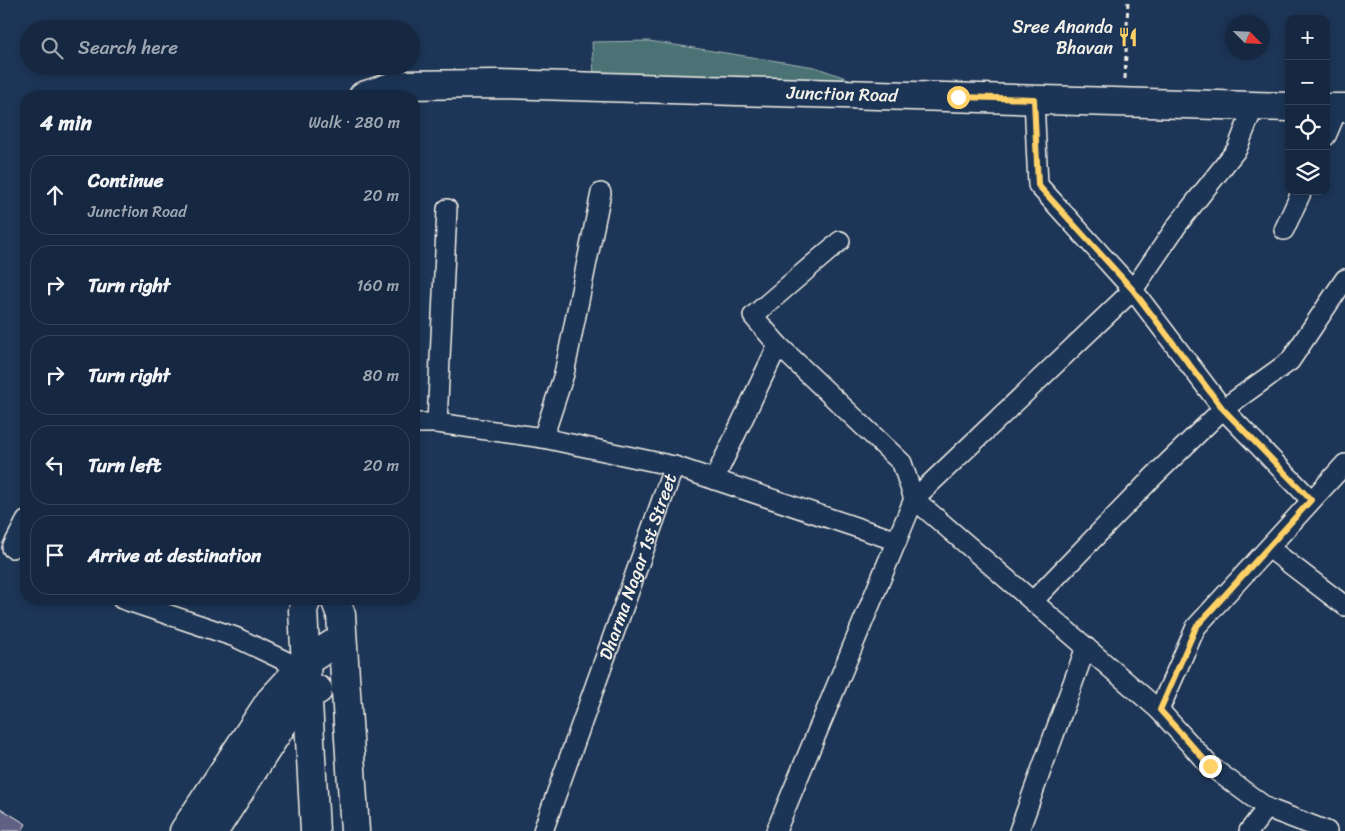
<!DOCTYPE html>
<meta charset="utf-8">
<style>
:root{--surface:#162841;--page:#1f3048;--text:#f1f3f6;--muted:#9ea6b1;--line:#35445a}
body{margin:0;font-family:Sriracha,sans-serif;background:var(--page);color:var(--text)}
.controls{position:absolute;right:15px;top:15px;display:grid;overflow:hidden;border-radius:10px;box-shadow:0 2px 8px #0003}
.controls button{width:45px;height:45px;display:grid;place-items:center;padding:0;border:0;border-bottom:1px solid var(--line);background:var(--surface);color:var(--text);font:25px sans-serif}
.compass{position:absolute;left:1225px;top:15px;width:45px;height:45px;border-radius:50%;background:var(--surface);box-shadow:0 2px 8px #0003;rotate:114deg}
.stop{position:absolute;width:15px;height:15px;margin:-11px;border:4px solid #ffd166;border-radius:50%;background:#fff}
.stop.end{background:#ffd166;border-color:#fff;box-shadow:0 1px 5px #0008}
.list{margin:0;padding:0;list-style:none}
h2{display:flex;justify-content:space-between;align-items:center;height:65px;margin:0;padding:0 20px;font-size:21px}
h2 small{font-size:16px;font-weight:400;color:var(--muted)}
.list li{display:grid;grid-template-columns:32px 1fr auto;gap:15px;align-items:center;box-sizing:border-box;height:80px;margin:0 10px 10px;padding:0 10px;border:1px solid var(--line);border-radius:20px}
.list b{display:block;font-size:19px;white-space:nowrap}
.list p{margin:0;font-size:16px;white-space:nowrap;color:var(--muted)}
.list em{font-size:16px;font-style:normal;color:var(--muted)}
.icon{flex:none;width:28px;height:28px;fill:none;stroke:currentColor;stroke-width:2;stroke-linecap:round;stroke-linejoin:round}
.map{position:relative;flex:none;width:1345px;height:831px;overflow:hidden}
.search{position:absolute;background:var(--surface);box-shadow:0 2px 8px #0003;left:20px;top:20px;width:400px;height:55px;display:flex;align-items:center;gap:12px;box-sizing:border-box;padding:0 18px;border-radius:28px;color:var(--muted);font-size:19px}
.panel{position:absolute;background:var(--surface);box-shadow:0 2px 8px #0003;left:20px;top:90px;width:400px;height:515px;border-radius:20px}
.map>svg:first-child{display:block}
.green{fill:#4c7376;stroke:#a0b2af}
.building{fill:#606185;stroke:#f4f1e8}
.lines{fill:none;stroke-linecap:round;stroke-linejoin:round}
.street-casing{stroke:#f4f1e8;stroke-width:22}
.primary-casing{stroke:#f4f1e8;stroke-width:31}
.path{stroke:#f4f1e8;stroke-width:3;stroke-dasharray:5 4;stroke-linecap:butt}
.street{stroke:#1d3557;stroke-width:19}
.primary{stroke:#1d3557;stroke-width:28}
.route{stroke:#ffd166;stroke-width:6}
.labels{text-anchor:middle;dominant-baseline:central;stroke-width:4;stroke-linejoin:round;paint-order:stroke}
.poi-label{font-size:18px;fill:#f4f1e8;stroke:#1d3557;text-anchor:end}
.street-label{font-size:18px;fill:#f4f1e8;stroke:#1d3557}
</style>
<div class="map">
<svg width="1345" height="831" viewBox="0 0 1345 831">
<rect width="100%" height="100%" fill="#1d3557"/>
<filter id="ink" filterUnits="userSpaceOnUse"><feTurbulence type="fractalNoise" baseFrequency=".02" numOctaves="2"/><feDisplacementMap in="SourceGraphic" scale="10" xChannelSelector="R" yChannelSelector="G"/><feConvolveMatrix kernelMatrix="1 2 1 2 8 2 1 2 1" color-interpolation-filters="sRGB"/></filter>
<g filter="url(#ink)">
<path class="green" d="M649 41 815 67 854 81 594 77 592 42Z"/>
<path class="building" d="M0 808 26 824 22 831H0Z"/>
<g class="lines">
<defs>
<g id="street">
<path d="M1034 99 1038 185 1133 290 1223 409 1311 500"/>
<path d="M1326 136 1338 108"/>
<path d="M447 209 437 423 543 438 674 466"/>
<path d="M1284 230 1302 191"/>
<path d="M778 345 753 316 840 241"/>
<path d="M414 423H437"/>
<path d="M543 438 564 374 601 193"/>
<path d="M714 480 778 345 902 463 914 499 1133 290 1178 224 1237 149 1254 106"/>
<path d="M12 548 26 521"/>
<path d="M1269 548 1345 606"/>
<path d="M122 599 235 637 300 668"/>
<path d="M1033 601 1154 476 1223 409 1290 361 1345 279"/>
<path d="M1267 808 1327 831"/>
<path id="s1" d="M543 831 674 466 897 541"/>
<path d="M776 831 914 499 1159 710"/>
<path d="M1019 831 1086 647"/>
<path d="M1249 831 1267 808 1210 766 1159 710 1196 627 1345 464"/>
</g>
<g id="primary">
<path id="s2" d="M363 96 397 85 498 84 1289 107"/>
<path d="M1326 108H1345"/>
<path d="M307 599 303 610 315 831"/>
<path d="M335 599 341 615 355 831"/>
<path d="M184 831 270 701 307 661 342 638"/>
<path d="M214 831 286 719 308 695 318 690"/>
</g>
</defs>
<use href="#street" class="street-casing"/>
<use href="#primary" class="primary-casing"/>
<path class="path" d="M1125 79 1128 0"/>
<use href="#street" class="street"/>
<use href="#primary" class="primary"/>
</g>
</g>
<g class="lines" filter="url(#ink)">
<path class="route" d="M958 97 1034 99 1038 185 1133 290 1223 409 1311 500 1196 627 1160 710 1210 766"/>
</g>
<defs>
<symbol id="restaurant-bare" viewBox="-9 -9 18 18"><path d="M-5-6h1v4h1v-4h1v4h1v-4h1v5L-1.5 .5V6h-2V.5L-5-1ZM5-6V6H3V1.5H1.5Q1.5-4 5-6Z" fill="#ffd166" stroke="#1d3557" stroke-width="2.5" paint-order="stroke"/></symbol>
</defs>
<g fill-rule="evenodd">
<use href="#restaurant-bare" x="1114" y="23" width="28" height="28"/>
</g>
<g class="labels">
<g class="poi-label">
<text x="1113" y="27">Sree Ananda<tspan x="1113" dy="21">Bhavan</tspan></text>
</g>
<g class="street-label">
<text stroke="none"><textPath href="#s2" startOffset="481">Junction Road</textPath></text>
<text stroke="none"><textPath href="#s1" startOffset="281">Dharma Nagar 1st Street</textPath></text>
</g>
</g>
</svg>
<div class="controls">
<button>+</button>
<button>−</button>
<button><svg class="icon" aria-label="locate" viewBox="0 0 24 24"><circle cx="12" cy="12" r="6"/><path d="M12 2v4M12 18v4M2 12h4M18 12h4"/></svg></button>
<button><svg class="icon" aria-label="layers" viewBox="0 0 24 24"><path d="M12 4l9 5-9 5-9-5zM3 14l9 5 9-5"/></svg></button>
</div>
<svg class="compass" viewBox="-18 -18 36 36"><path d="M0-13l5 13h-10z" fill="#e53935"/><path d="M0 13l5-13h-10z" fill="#9ea6b1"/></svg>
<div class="stop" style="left:958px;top:97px"></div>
<div class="stop end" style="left:1210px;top:766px"></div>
<div class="search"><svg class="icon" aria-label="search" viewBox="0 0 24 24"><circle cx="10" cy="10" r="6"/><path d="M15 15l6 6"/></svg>Search here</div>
<section class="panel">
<h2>4 min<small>Walk · 280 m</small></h2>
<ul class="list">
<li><svg class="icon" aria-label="ahead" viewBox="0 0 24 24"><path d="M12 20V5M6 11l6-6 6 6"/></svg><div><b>Continue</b><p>Junction Road</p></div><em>20 m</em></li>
<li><svg class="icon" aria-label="right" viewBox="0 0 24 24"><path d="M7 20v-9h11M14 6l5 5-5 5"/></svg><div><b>Turn right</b></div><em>160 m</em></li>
<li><svg class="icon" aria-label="right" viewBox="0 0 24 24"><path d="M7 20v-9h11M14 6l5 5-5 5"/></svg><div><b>Turn right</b></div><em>80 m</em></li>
<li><svg class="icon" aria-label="left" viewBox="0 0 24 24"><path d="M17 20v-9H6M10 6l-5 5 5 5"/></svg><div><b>Turn left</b></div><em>20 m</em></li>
<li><svg class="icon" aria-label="arrive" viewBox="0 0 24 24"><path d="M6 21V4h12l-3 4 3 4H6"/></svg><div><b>Arrive at destination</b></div></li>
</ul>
</section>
</div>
